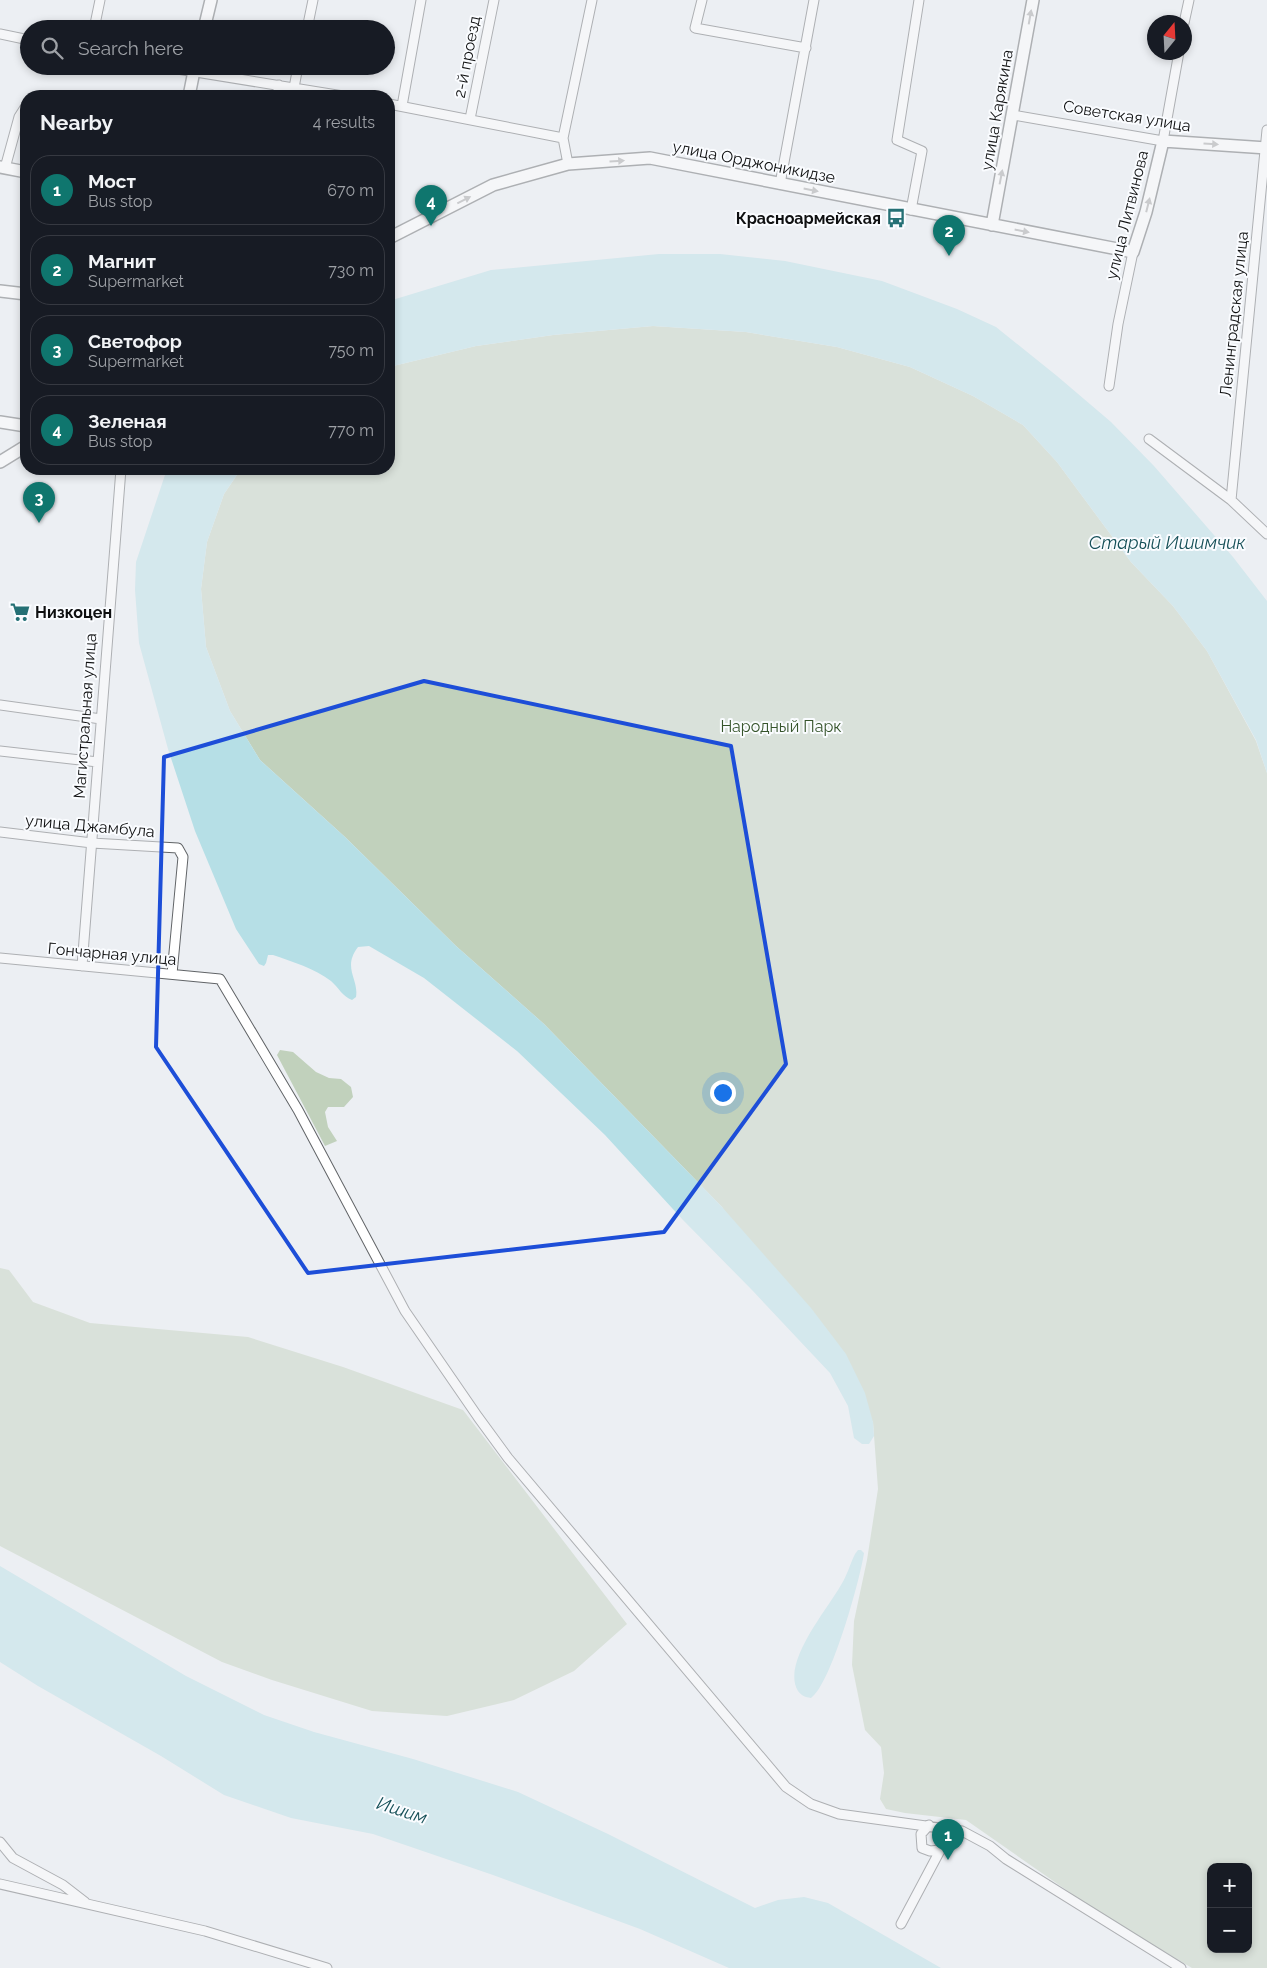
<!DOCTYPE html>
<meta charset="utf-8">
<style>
:root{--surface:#171b24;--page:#242831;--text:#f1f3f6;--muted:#9ea1a6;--line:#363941;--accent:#0f766e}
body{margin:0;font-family:Raleway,sans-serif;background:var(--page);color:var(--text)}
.controls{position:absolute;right:15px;bottom:15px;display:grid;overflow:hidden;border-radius:10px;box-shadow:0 2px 8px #0003}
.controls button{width:45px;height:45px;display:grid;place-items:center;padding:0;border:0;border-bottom:1px solid var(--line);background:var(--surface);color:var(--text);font:25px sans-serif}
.compass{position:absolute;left:1147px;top:15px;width:45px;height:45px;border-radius:50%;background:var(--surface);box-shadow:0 2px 8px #0003;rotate:18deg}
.you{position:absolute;left:722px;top:1092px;width:18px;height:18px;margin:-12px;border:4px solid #fff;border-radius:50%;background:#1a73e8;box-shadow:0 0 0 8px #1a73e833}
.badge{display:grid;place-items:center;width:32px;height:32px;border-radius:50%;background:var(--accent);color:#fff;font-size:16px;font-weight:700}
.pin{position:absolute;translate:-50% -41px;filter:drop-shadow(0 1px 2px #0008)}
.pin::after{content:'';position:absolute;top:26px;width:18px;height:15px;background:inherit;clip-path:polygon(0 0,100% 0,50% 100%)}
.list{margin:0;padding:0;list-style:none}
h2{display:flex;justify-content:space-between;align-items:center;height:65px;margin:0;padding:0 20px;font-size:21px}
h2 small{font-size:16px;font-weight:400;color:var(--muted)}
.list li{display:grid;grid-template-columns:32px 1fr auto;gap:15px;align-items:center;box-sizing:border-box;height:70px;margin:0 10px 10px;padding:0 10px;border:1px solid var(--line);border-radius:20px}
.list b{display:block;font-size:19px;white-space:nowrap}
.list p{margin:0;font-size:16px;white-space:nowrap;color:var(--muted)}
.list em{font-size:16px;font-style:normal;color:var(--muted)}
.icon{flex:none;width:28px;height:28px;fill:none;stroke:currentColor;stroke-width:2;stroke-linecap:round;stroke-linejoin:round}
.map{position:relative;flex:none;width:1267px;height:1968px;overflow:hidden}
.search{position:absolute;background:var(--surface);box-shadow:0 2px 8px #0003;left:20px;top:20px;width:375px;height:55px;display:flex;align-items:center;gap:12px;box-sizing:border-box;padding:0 18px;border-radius:28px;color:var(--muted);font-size:19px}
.panel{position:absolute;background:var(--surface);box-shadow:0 2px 8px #0003;left:20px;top:90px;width:375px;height:385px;border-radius:20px}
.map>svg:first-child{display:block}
.green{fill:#c1d1bc;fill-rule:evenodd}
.water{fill:#b6dfe6}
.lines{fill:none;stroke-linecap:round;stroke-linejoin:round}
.minor-casing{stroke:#616467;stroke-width:11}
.major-casing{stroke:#616467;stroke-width:14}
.minor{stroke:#fff;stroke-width:9}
.major{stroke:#fff;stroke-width:11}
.oneway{fill:#9f9fa0}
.marked{fill:none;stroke:#1d4ed8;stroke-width:4;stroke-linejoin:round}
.labels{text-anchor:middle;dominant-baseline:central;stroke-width:4;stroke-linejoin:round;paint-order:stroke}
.street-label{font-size:16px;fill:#0f1011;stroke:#fafcff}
.poi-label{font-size:16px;font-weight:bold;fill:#0f1011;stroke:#fafcff;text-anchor:end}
.park-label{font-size:16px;fill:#36542b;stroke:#fafcff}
.water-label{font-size:18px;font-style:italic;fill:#165058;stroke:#fafcff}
</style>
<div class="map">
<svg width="1267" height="1968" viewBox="0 0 1267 1968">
<rect width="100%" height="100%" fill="#eceff3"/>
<path class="green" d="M653 326 746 332 837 347 910 367 973 396 1023 425 1057 462 1131 562 1173 606 1207 651 1256 741 1267 773V1968H1192L1095 1910 966 1820 905 1813 886 1809 880 1799 884 1773 881 1747 865 1730 852 1665 854 1621 867 1560 878 1489 873 1422 722 1207 544 1024 456 946 345 837 260 760 230 711 206 647 201 589 207 542 224 494 241 469H389V367L476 346 553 335ZM1211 1867H1248V1949H1211Z
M280 1050 293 1052 316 1072 329 1078 341 1079 351 1087 353 1097 344 1107H328L325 1112 328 1127 337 1141 325 1146 277 1055Z
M0 1268 9 1270 33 1302 90 1323 248 1337 343 1367 463 1410 627 1624 574 1671 514 1700 447 1716 372 1711 272 1680 222 1662 0 1546Z"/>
<path class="water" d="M659 254H720L785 261 882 281 957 309 996 327 1057 376 1111 422 1154 466 1233 557 1267 601V773L1256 740 1207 651 1173 606 1131 562 1057 462 1023 425 973 396 910 367 837 347 746 332 653 326 553 335 476 346 389 367V301L491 270Z
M167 469H241L224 494 207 542 201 589 206 647 230 711 260 760 345 837 456 946 544 1024 722 1207 811 1308 846 1354 865 1393 873 1422 874 1436 869 1444H862L854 1438 848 1406 830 1373 752 1290 683 1220 605 1135 517 1051 424 978 369 946 358 947C342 968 359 979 356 997L352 1000C343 997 338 987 331 981 314 968 293 962 273 955H268L266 963 264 966 259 964 236 929 195 831 168 749 139 643 135 590 136 562Z
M858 1550H861L864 1553C860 1580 831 1685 811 1698 805 1697 802 1696 798 1691 781 1663 827 1610 841 1585 847 1576 850 1564 855 1554Z
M0 1566 186 1676 264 1715 314 1732 413 1759 518 1792 608 1834 755 1908 778 1900 804 1897 828 1903 941 1968H729L640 1929 493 1875 373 1834 291 1818 224 1795 161 1756 38 1686 0 1662Z"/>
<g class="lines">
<defs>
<path id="minor" d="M702 0 695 28 806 48
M1184 23 1189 0
M94 29 100 0
M307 29 313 0
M0 34 29 40
M159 66 343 96
M294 88 298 66
M277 96 279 85
M389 104 563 138 568 164
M402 106 421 0
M1013 115 1163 141 1179 52
M470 119 494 0
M563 138 592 0
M5 168 19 117 26 106
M780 184 814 0
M911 210 922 151 897 140 919 0
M1109 386 1118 324 1133 252
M1149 439 1231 500 1267 534
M1231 500 1267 130
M0 705 101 719
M0 751 98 762
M0 832 92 843 178 848 183 857 172 974
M0 958 220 979 298 1110 405 1311 478 1417 508 1458 786 1787 811 1804 839 1814 962 1831 990 1846 1006 1859 1181 1968
M82 966 121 469
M929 1825 921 1834 922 1848 930 1851 940 1850
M0 1842 13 1858 63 1885 85 1902
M0 1884 205 1931 327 1968
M901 1924 943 1845 948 1838 961 1831"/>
<path id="major" d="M204 29 211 0
M189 96 195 66
M0 167 26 172
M992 225 1033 0
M389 238 493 185 568 164 650 158 1133 252 1146 212 1163 141 1267 148
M0 291 26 294
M0 422 26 426
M0 462 26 446"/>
</defs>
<use href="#minor" class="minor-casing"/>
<use href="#major" class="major-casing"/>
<use href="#minor" class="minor"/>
<use href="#major" class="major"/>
</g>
<defs><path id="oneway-solid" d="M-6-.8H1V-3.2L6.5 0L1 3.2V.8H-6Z" transform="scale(1.25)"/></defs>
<g class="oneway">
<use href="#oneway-solid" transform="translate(1030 17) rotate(-80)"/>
<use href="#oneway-solid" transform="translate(1211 144) rotate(3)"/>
<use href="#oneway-solid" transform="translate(617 161) rotate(-4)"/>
<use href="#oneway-solid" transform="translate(1001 177) rotate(-79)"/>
<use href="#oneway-solid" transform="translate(811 190) rotate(11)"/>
<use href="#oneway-solid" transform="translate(464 200) rotate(-27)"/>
<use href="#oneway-solid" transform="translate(1148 205) rotate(-76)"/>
<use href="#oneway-solid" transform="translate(1022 231) rotate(11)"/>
</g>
<path d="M0 0H1267V1968H0ZM424 681 731 746 786 1064 664 1232 308 1273 156 1047 164 757Z" fill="#eceff3" fill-opacity=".55" fill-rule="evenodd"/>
<path class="marked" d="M424 681 731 746 786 1064 664 1232 308 1273 156 1047 164 757Z"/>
<defs>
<symbol id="bus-bare" viewBox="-9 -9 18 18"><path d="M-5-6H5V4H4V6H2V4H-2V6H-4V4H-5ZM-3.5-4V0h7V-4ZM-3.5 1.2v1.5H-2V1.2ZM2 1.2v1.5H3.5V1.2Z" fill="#257075" stroke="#fafcff" stroke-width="2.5" paint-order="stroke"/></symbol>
<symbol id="supermarket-bare" viewBox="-9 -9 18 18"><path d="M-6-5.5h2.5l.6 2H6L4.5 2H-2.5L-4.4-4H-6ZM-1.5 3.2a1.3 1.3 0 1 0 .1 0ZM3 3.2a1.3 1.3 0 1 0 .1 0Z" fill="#257075" stroke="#fafcff" stroke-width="2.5" paint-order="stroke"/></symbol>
</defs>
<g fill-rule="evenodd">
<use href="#bus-bare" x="882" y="204" width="28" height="28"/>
<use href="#supermarket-bare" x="6" y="598" width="28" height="28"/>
</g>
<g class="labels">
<g class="street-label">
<text transform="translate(467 57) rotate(-79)">2-й проезд</text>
<text transform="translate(997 110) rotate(-80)">улица Карякина</text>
<text transform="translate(1127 116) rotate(9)">Советская улица</text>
<text transform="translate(754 162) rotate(11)">улица Орджоникидзе</text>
<text transform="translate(1127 215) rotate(-76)">улица Литвинова</text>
<text transform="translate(1234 314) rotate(-84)">Ленинградская улица</text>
<text transform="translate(85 716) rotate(-86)">Магистральная улица</text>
<text transform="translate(90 826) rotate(5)">улица Джамбула</text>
<text transform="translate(112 954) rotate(5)">Гончарная улица</text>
</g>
<g class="poi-label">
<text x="881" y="218">Красноармейская</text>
<text x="35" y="612" text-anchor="start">Низкоцен</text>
</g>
<g class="park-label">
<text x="781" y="726">Народный Парк</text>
</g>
<g class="water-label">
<text x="1167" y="542">Старый Ишимчик</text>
<text transform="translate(402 1810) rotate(18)">Ишим</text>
</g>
</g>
</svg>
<div class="controls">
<button>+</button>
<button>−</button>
</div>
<svg class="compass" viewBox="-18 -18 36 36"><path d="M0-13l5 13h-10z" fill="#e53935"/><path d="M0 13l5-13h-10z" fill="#9ea1a6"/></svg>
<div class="you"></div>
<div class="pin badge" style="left:948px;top:1860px">1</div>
<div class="pin badge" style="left:949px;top:256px">2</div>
<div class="pin badge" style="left:39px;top:523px">3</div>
<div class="pin badge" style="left:431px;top:226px">4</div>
<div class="search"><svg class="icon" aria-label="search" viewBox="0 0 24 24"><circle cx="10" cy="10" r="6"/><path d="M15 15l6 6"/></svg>Search here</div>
<section class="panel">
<h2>Nearby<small>4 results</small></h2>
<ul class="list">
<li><span class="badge">1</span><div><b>Мост</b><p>Bus stop</p></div><em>670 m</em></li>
<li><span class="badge">2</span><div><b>Магнит</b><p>Supermarket</p></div><em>730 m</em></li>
<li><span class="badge">3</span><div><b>Светофор</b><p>Supermarket</p></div><em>750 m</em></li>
<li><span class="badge">4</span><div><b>Зеленая</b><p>Bus stop</p></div><em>770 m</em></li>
</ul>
</section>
</div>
